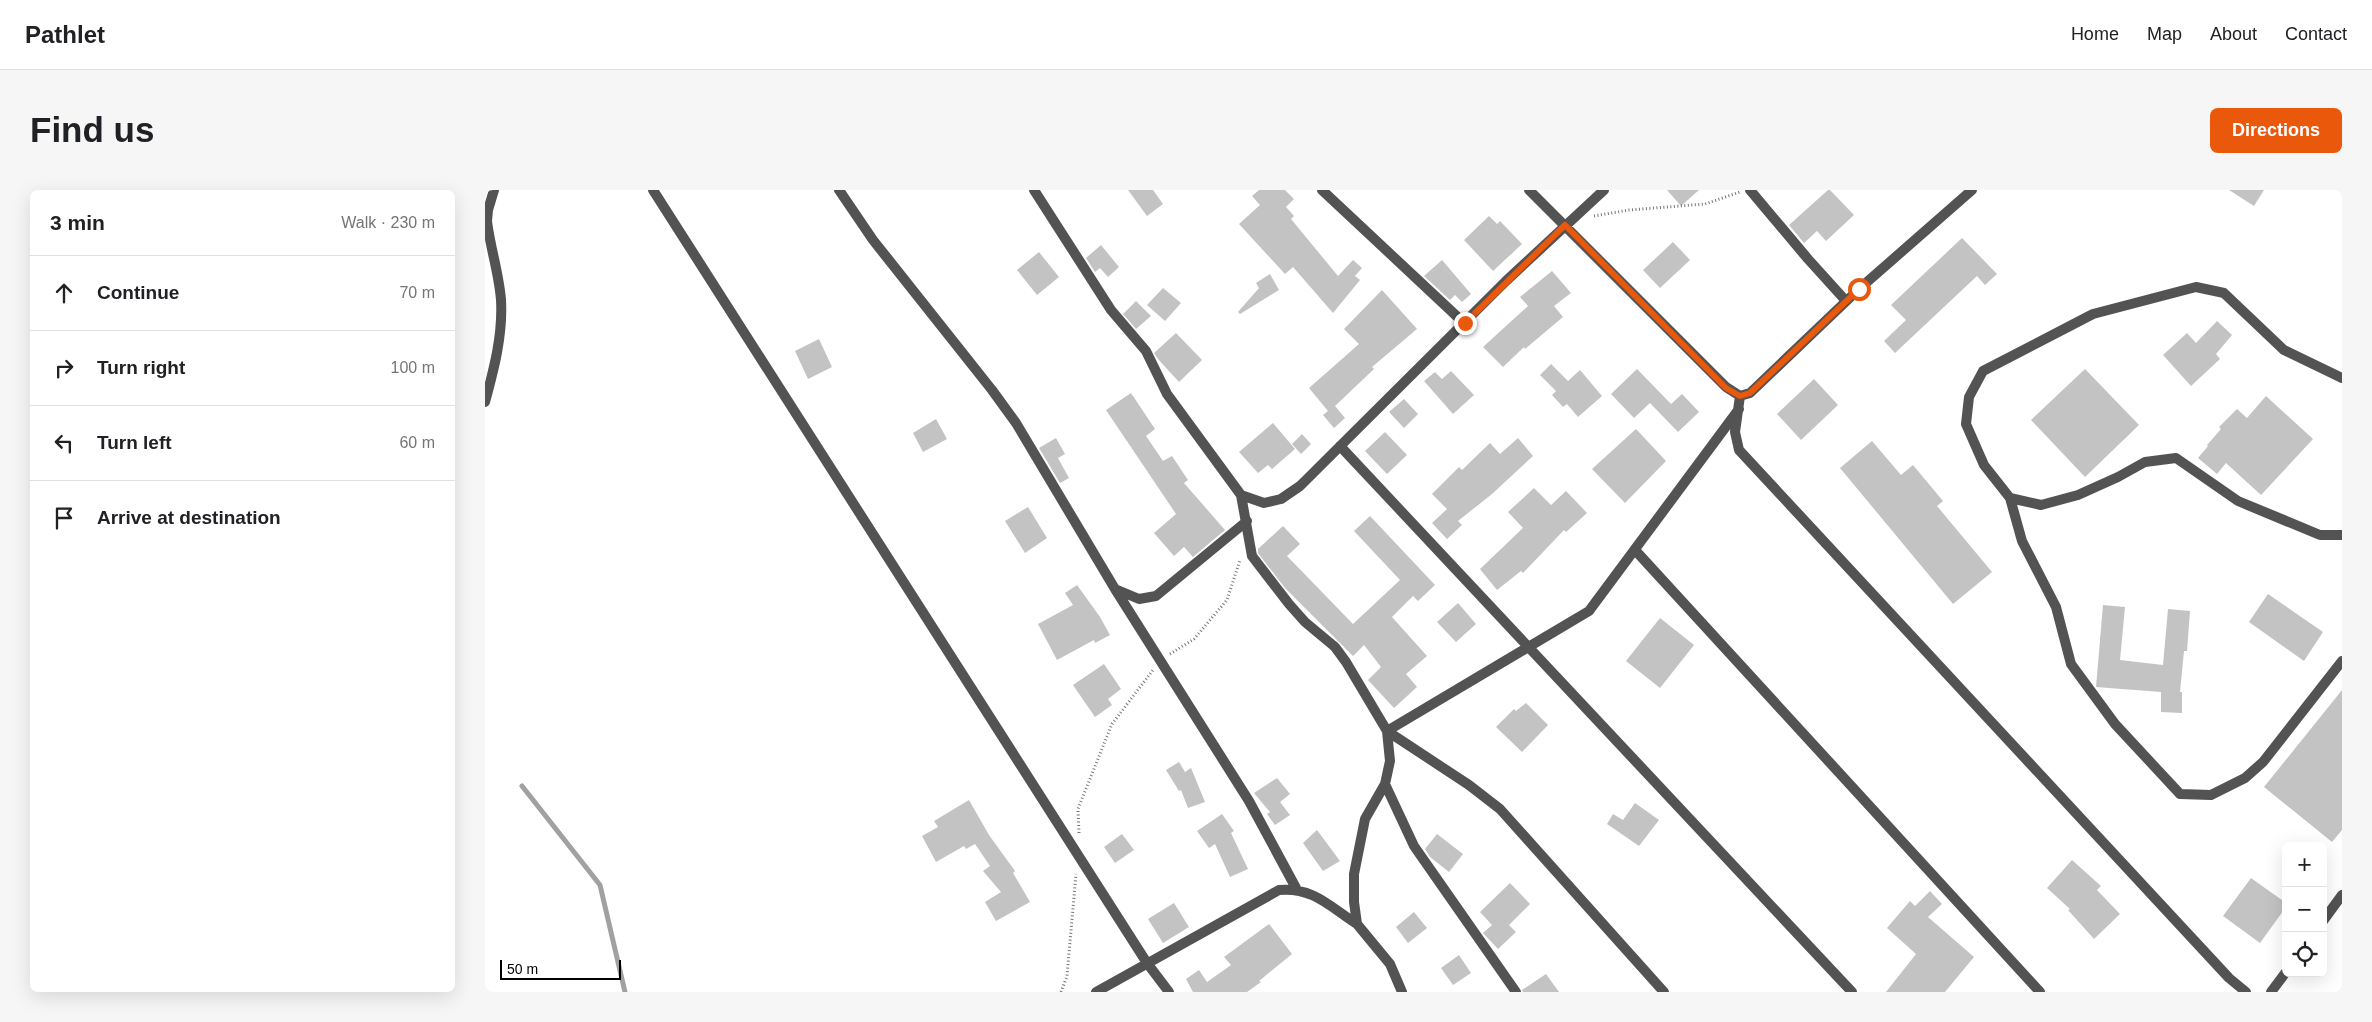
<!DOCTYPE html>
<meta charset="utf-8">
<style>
:root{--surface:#fff;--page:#f6f6f6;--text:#202124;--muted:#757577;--line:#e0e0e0;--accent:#ea580c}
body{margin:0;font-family:Helvetica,sans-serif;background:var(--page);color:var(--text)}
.controls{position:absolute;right:15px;bottom:15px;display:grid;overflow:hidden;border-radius:8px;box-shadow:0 5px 20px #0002}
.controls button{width:45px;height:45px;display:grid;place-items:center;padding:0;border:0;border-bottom:1px solid var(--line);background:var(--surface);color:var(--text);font:25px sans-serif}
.scale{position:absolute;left:15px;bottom:12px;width:121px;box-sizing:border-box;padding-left:5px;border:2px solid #000;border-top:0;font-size:14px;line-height:18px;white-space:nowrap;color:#000;-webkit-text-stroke:4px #fff;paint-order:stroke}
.stop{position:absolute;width:15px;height:15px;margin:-11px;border:4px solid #ea580c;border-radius:50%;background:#fff}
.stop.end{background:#ea580c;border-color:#fff;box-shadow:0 1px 5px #0008}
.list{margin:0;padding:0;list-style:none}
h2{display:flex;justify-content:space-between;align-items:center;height:65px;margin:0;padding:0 20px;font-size:21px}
h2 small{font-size:16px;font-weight:400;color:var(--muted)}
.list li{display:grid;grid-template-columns:32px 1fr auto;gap:15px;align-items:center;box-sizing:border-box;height:75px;padding:0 20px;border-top:1px solid var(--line)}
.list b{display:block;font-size:19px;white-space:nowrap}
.list em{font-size:16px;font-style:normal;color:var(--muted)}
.icon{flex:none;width:28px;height:28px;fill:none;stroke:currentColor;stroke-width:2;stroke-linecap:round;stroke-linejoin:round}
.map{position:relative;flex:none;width:1857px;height:802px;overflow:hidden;border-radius:8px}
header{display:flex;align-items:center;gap:30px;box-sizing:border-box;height:70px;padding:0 25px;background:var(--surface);border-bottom:1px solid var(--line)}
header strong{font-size:24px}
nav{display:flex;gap:28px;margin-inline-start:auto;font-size:18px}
.intro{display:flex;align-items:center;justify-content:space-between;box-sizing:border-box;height:120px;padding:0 30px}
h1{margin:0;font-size:35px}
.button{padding:12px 22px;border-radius:8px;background:var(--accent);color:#fff;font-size:18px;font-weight:700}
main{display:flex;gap:30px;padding:0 30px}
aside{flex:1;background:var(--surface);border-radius:8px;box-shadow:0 5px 20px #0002}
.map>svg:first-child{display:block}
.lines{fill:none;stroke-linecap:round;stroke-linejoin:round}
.stream{stroke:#a1a1a1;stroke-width:5}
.building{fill:#c3c3c3}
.path{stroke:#757575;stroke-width:3;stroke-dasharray:1 2.5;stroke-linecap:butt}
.lane{stroke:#535353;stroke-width:10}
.street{stroke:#535353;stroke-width:10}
.route{stroke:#ea580c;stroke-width:6}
</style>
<header>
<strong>Pathlet</strong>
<nav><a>Home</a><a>Map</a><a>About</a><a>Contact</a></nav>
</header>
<div class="intro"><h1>Find us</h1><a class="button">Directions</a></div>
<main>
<aside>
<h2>3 min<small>Walk · 230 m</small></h2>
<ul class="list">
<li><svg class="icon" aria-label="ahead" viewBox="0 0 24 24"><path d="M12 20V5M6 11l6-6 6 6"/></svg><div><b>Continue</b></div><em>70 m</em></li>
<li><svg class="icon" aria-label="right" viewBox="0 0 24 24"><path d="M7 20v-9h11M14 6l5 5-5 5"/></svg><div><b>Turn right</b></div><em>100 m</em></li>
<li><svg class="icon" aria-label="left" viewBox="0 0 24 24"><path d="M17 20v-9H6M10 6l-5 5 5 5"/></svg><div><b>Turn left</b></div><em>60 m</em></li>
<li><svg class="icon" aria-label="arrive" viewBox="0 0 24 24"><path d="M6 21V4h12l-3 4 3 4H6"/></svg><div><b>Arrive at destination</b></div></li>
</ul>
</aside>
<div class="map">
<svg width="1857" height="802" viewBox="0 0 1857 802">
<rect width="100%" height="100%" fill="#fff"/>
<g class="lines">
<path class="stream" d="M37 596 115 695 140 802"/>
</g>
<path class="building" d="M643 0H668L678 14 662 26Z
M774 0H800L809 9 801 17 809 26 806 29 853 86 868 70 877 78 870 86 875 90 848 123 808 77 800 84 754 34 775 15 767 6Z
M1182 0H1214L1196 16Z
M1343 0H1345L1369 25 1341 51 1332 41 1319 53 1304 35Z
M1744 0H1779L1769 16Z
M1004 26 1012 34 1015 31 1037 54 1008 81 979 50Z
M1477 48 1512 84 1500 95 1492 86 1410 163 1399 151 1421 130 1406 115Z
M1188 52 1205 70 1175 98 1158 80Z
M616 55 634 77 623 87 615 78 610 82 601 68Z
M554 62 574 87 552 105 532 80Z
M957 70 986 104 977 112 970 105 965 110 939 86Z
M1067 81 1086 103 1069 116 1078 127 1040 159 1039 157 1018 177 998 157 1043 116 1035 107Z
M785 84 794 100 755 124 753 122 774 98 771 93Z
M678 98 696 113 680 131 662 115Z
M897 100 932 139 887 177 889 179 850 216 860 228 849 238 838 225 843 221 824 198 874 154 859 139Z
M651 111 666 126 651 139 638 124Z
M1732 131 1747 145 1731 164 1735 169 1706 196 1678 165 1702 143 1711 153Z
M691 143 717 170 694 192 673 169 669 163Z
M334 149 347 177 323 189 310 161Z
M1066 174 1083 191 1095 180 1117 206 1093 227 1082 214 1078 217 1067 205 1071 201 1055 185Z
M1152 179 1186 214 1197 204 1214 222 1193 242 1165 213 1149 228 1126 204Z
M1600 179 1654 235 1600 287 1546 230Z
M966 181 989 205 968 224 939 191 950 182 957 189Z
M1329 189 1353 215 1316 250 1292 224Z
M646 203 670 239 661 246 678 271 687 266 703 290 699 293 740 340 708 367 699 357 689 366 669 343 691 324 621 220Z
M1781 206 1828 249 1776 305 1741 273 1732 284 1713 268 1723 256 1722 255 1736 239 1734 237 1752 219 1762 228Z
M919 209 933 224 919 238 904 222Z
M451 229 462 249 438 262 428 243Z
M788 233 810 259 787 279 783 275 773 283 754 262Z
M1151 239 1181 271 1140 313 1107 279Z
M900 242 922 265 902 284 880 261Z
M817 244 826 254 816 264 807 254Z
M571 248 580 264 573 268 584 288 575 293 554 258Z
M1033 248 1048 266 1007 304 973 331 977 335 962 349 947 333 962 319 947 304 974 277 977 280 1005 253 1015 264Z
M1387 251 1416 285 1428 275 1458 311 1452 316 1507 382 1468 414 1355 278Z
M1049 298 1066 315 1081 301 1102 323 1081 342 1079 340 1038 383 1036 381 1012 400 995 379 1038 338 1023 322Z
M543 317 562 348 540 363 520 331Z
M885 326 950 395 933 411 928 406 907 427 942 466 921 484 932 497 909 518 883 490 896 477 879 455 868 466 800 398 773 363V359L798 336 815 354 802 366 868 434 915 390 869 341Z
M592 395 615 427 625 445 610 453 609 450 572 470 553 434 588 415 580 403Z
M1783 404 1838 442 1819 471 1764 432Z
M973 413 991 434 971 452 952 432Z
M1618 415 1640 417 1635 470 1678 475 1683 419 1705 421 1702 461H1699L1695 502H1697V523L1676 522V502L1611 497Z
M1175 428 1209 455 1175 498 1141 471Z
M619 474 636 499 623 509 627 515 610 527 588 495Z
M1857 500V640L1847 652 1779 597Z
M1041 513 1063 535 1037 562 1011 537 1029 519 1031 521Z
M694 572 700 582 706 578 720 612 703 618 696 600 694 601 681 580Z
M792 588 805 604 795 612 805 625 790 635 782 624 785 622 769 603Z
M484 610 504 645 530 681 528 683 545 712 511 731 500 712 516 702 498 681 505 676 490 654 481 659 479 656 451 672 437 646 453 637 449 631Z
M1150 613 1174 630 1154 656 1122 634 1128 624 1138 630Z
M737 624 749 641 746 643 763 679 745 687 730 654 724 658 712 641Z
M832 640 855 671 838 681 818 653Z
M637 644 649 660 630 673 619 657Z
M952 644 978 664 964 682 945 667 940 659Z
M1587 670 1616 696 1612 700 1635 724 1609 749 1583 720 1585 719 1562 698Z
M1766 688 1801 713V717L1775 753 1738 726Z
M1025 693 1045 714 1024 735 1031 742 1013 759 998 743 1007 735 995 722Z
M1445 701 1457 714 1443 727 1489 767 1460 802H1401L1431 764 1402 738 1425 711 1430 716Z
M689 713 704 737 678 753 663 729Z
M929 722 942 738 923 753 911 737Z
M784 734 807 764 774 791 776 792 762 802H708L701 789 714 780 722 792 746 775 739 767Z
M974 765 986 783 968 795 956 778Z
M1061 784 1074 802H1038L1037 800Z"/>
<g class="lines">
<path class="path" d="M1109 26 1144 20 1220 14 1255 2
M685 464 709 449 742 410 755 370
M594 643 593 619 627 534 668 480
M576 802 582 786 591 684"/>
<path class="lane" d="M1857 188 1799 160 1739 103 1711 97 1608 124 1498 181 1484 207 1481 234 1499 275 1525 308 1537 351 1571 417 1586 474 1630 534 1695 604 1726 605 1760 588 1778 572 1857 471
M1525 308 1556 315 1593 305 1633 287 1660 272 1691 268 1753 311 1835 345H1857"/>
<path class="street" d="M168 0 662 773 684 802
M354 0 388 50 507 200 531 233 630 399 654 409 671 406 762 331
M549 0 626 120 661 161 682 204 756 305 779 313 796 309 815 296 1021 91 1119 0
M837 0 979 133
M1044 0 1241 197 1255 206
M1265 0 1323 69 1361 111
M1255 206 1250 242 1254 260 1744 788 1761 802
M1255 206 1265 203 1374 99 1487 0
M0 212C9 179 18 145 16 110 14 83 5 57 2 31L3 20 9 0
M855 256 1367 802
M756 305 767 366 804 414 820 432 850 457 861 472 902 541 905 571 900 594 880 629 869 684V712L872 734 905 774 917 802
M1150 360 1555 802
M630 399 764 611 811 698
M900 594 929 656 1031 802
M1838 731 1857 705
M611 802 794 700C828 697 844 716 872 734
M1179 802 1015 619 984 595 902 541 1104 421 1254 219
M1786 802 1801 782"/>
</g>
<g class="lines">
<path class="route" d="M980 133 1080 35 1241 198 1255 206 1265 203 1374 99"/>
</g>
</svg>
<div class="controls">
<button>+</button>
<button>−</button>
<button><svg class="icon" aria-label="locate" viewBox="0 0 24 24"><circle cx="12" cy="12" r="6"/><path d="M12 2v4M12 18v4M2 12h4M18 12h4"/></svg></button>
</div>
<div class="scale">50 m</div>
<div class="stop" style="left:1374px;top:99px"></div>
<div class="stop end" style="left:980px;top:133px"></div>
</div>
</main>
